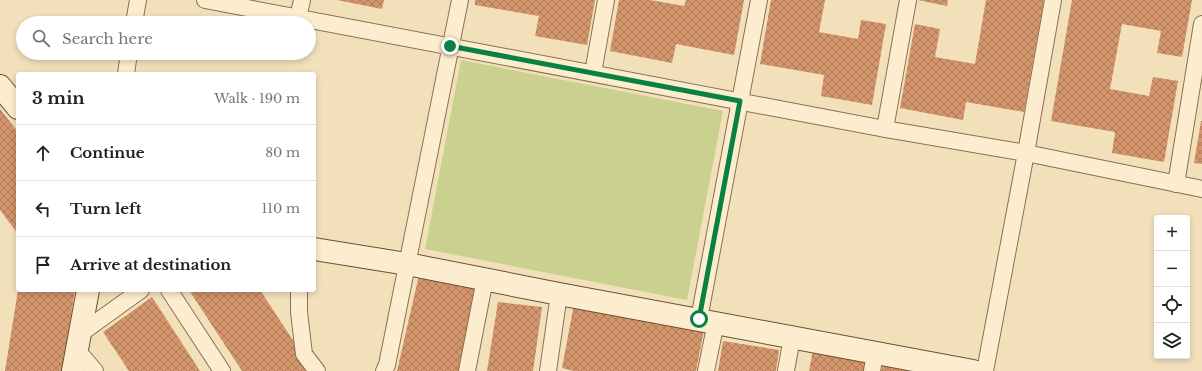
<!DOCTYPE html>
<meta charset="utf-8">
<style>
:root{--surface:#fff;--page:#f2f2f2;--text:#202124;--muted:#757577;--line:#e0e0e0}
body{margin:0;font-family:"Libre Baskerville",serif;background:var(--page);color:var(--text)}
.controls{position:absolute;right:12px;bottom:12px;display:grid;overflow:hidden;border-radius:4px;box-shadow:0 2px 6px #0003}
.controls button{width:36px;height:36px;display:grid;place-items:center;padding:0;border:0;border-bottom:1px solid var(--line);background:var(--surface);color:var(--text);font:20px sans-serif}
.stop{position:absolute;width:12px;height:12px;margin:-9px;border:3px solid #0b8043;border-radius:50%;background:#fff}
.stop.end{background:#0b8043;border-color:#fff;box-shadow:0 1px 4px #0008}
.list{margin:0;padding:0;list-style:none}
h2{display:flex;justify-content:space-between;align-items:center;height:52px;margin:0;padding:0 16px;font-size:17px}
h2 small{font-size:13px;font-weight:400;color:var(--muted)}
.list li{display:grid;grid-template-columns:26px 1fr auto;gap:12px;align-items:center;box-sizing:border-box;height:56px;padding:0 16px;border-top:1px solid var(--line)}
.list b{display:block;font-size:15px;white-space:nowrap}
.list em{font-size:13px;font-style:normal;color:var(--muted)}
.icon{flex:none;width:22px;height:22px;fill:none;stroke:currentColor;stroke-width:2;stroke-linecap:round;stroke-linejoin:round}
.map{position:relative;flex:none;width:1202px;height:371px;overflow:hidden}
.search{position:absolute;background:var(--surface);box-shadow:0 2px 6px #0003;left:16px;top:16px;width:300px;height:44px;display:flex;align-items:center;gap:10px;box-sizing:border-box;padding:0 14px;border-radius:22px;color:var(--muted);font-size:15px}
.panel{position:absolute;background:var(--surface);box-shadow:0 2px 6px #0003;left:16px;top:72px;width:300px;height:220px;border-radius:4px}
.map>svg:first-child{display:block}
.green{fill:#cad18e}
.building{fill:url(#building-cross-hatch)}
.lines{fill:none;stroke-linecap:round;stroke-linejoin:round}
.street-casing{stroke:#8b6f53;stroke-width:18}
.secondary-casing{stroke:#6c5037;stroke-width:24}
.street{stroke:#fcedce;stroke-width:16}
.secondary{stroke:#fcedce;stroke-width:22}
.route{stroke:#0b8043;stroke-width:5}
</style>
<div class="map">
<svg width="1202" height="371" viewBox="0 0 1202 371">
<defs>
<pattern id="building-cross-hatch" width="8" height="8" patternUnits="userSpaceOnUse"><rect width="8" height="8" fill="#d4956c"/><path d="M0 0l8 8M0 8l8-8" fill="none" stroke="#ad7a58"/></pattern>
</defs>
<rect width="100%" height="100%" fill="#f2e0bb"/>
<path class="green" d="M461 60 723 111 687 300 425 249Z"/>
<path class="building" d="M337 0H384L382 9Z
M475 0H595L587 45 535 36 539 16 475 5Z
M619 0H650L684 6 686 0H744L734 55 676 44 672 63 610 51Z
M771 0H825L819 32 858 39 861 20 886 24 872 105 821 96 824 75 760 64Z
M918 0H948L947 6Z
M986 0H1044L1024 112 966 102 963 120 900 108 915 24 940 29 935 57 975 64Z
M1072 0H1192L1182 57 1157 53 1161 31 1122 24 1110 89 1149 96 1153 77 1178 81 1164 162 1112 153 1115 132 1051 121Z
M0 109 18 132V234L0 210Z
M1201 121H1202V164L1194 163Z
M419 275 477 285 458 371H397Z
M18 290H75L62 371H5Z
M189 290H260L313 371H242Z
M152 297 200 371H129L103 332Z
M498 302 542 307 533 371H487Z
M574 304 704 330 696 371H574L562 368Z
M723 341 779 350 776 371H718Z
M813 350 867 359 865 371H809Z
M883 365 912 370V371H881Z"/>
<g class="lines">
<defs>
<path id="street" d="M205 0 885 129 1026 153 1202 189
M298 18 302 0
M134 23 138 0
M593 73 606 0
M126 74 129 53
M885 129 908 0
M1176 184 1202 24
M169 290 222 371
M299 290V312L304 354 317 371
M699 319 759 0
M80 334 141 290
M77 350 95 371
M384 371 387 365 460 0
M467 371 485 279
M548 371 559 294
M706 371 716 322
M786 371 792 337
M872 371 875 353
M985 371 1026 153 1053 0"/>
<path id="secondary" d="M0 86 18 108
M314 249 407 264 559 294 973 371
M73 371 88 290"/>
</defs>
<use href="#street" class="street-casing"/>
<use href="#secondary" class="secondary-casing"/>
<use href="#street" class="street"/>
<use href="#secondary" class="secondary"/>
</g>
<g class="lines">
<path class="route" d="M450 46 740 101 699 319"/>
</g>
</svg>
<div class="controls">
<button>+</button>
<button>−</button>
<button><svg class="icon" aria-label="locate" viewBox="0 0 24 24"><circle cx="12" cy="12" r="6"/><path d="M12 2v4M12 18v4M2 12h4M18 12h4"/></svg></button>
<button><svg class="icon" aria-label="layers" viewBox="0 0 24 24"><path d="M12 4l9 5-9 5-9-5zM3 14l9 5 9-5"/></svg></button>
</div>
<div class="stop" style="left:699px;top:319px"></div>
<div class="stop end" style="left:450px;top:46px"></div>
<div class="search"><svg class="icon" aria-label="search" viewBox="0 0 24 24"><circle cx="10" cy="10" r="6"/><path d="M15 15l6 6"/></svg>Search here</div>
<section class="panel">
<h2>3 min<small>Walk · 190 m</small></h2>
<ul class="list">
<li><svg class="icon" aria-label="ahead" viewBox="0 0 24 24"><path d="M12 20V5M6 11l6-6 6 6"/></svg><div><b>Continue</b></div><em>80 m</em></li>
<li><svg class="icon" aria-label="left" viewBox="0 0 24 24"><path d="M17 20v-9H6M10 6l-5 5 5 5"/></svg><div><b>Turn left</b></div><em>110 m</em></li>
<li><svg class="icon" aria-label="arrive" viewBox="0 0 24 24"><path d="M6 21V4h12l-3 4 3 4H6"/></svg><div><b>Arrive at destination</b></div></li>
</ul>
</section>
</div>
